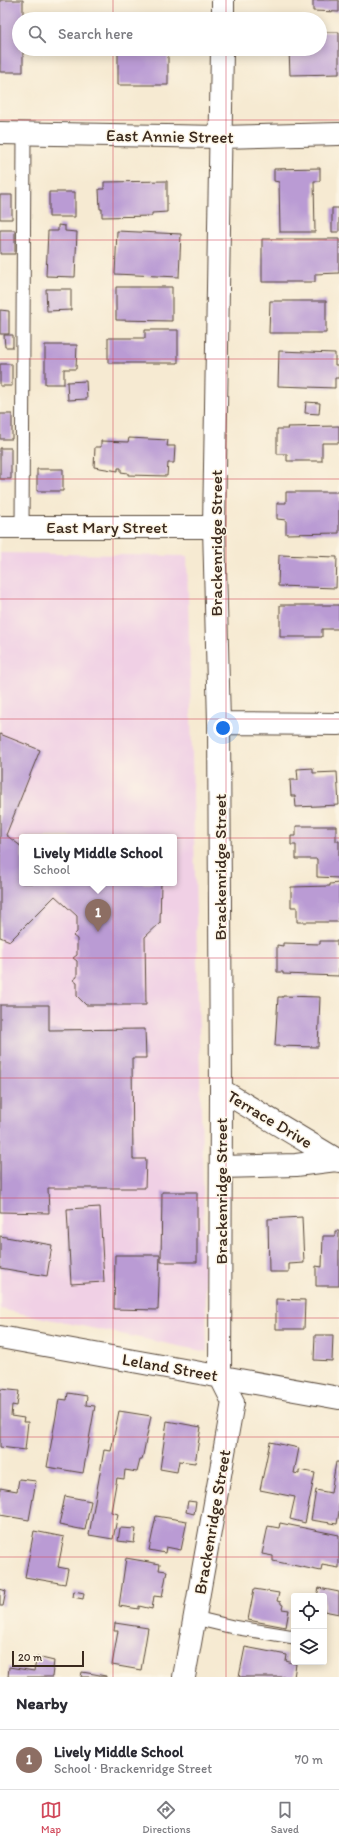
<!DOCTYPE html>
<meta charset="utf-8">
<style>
:root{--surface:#fff;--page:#f2f2f3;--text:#2b2b33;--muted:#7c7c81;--line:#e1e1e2;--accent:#d1495b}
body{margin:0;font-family:Itim,sans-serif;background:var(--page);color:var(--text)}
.controls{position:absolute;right:12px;bottom:12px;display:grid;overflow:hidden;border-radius:4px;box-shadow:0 2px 10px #0003}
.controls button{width:36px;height:36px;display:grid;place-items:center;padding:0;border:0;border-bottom:1px solid var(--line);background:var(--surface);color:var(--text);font:20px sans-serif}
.scale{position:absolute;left:12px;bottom:10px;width:72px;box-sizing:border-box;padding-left:4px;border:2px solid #3b2a1e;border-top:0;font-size:11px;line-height:14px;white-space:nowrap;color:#3b2a1e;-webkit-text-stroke:3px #fcf5e5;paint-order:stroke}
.you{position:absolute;left:223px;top:728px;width:14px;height:14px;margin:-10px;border:3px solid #fff;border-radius:50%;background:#1a73e8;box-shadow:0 0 0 6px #1a73e833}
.badge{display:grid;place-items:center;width:26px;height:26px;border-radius:50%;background:var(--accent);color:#fff;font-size:13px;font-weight:700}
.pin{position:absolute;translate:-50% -33px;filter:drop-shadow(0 1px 2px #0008)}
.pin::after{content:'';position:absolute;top:21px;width:14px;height:12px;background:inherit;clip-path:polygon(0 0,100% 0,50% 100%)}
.popup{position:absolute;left:19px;top:834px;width:158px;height:52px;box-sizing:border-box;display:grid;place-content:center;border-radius:4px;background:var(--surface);filter:drop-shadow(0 1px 3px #0005);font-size:13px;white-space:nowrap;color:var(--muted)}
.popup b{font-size:15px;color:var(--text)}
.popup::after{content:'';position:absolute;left:50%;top:100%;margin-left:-8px;border:8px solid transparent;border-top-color:var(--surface)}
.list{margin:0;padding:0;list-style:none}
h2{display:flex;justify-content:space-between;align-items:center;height:52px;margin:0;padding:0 16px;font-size:17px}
h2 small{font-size:13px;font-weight:400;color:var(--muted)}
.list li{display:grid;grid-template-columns:26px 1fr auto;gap:12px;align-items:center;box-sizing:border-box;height:60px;padding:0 16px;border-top:1px solid var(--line)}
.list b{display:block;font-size:15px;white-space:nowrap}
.list p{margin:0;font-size:13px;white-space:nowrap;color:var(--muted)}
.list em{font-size:13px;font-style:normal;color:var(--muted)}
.icon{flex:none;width:22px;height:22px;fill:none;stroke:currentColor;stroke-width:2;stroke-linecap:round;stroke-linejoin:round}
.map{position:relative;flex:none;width:339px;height:1677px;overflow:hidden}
.search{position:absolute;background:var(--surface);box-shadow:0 2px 10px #0003;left:12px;right:12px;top:12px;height:44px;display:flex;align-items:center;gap:10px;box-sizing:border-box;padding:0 14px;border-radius:22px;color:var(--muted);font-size:15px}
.sheet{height:112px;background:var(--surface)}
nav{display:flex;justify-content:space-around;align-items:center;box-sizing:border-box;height:56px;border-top:1px solid var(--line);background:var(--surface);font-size:11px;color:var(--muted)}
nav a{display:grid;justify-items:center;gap:2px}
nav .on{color:var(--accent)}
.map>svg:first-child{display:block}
.built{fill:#f0d0e5;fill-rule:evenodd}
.building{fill:#ba9bd4}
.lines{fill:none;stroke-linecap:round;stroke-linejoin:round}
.service-casing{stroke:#574739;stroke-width:15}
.minor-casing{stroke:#574739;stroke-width:24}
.tertiary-casing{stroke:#574739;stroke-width:24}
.service{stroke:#fff;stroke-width:13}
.minor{stroke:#fff;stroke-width:22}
.tertiary{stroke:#fff;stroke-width:22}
.grid{fill:none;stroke:#d1495b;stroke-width:1;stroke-opacity:0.55}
.labels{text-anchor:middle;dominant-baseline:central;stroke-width:3;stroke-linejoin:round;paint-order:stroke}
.street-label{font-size:17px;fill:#3b2a1e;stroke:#fcf5e5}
</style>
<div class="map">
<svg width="339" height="1677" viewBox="0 0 339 1677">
<rect width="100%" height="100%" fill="#fcf5e5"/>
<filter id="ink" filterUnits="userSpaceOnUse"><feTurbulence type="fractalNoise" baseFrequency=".025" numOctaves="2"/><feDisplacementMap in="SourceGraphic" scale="8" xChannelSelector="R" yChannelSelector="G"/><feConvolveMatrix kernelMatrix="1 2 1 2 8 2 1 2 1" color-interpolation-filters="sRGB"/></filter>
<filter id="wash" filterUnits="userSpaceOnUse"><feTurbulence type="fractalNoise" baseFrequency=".012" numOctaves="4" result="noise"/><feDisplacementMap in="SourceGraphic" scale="16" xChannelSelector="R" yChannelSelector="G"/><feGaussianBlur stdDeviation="0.9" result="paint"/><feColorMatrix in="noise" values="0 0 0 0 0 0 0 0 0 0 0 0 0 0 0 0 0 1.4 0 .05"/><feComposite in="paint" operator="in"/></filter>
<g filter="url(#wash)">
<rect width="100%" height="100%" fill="#f6ead2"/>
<path class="built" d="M0 553 187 556 207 1352 0 1309ZM22 837H174V883H22Z"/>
<g id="blocks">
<path class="building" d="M0 0H23V19H19V49H23V72H0Z
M313 0H339V12L313 11Z
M320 32H339V74L290 75 289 49H320Z
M118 49H168V85H118Z
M320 168V181H314L315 232H280L279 182 274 181V169Z
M167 181V212L152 213V216L102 217V209H100L99 189H104V182Z
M49 192H75V217H49Z
M0 195H12V219H0Z
M332 208H339V232H332Z
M58 225 65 226V231L77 232 75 277 46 276 48 231H58Z
M0 230H15V254H0Z
M117 231 181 234 179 277 115 274Z
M262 239H339V273L315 274V282H262Z
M116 287H172V321L116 320Z
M46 289H71V310L47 311Z
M270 301H326V333H269Z
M0 310 9 311V334H0Z
M145 330H178V363H108V338H145Z
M4 335H13V347H5Z
M45 345H77L76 369H64V384H45Z
M279 351 335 353V365H339V378H335V388L278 386Z
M0 364H12V386H0Z
M86 381 87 399 68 400 67 382Z
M306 402 320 403 319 414 305 413Z
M0 414H12V439H0Z
M339 426V443H322V461H287V454H277V429H288L287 427Z
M129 438 168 440 167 446H175L174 463H168L167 476 128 475V473L121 472V468H118V471L94 467 95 447H101V441L128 442Z
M0 448H11V479H0Z
M37 469H63V491H37Z
M286 492H339V533L286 534V520L277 519V503H286Z
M279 555 337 557 336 588 278 586Z
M280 605H339V629H322V637H280Z
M0 734 40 750 6 835 22 847V883H161L160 923 145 937 146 1005H86L77 996V983L73 980 77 977V961L73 958 77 955V939L73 936 77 932V916L55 896 10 941 0 937Z
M313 768V773L337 772 339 805 296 807 295 796H291L290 780H298L297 769Z
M296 826H336V841H339V878L317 877V859H296V845H291V836H296Z
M339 883V922H297V907H291V887L330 886V884Z
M320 941H337V946H339V976L283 974V972H277V945L283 946V943L320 944Z
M283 996 320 997 318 1047 275 1046 278 997H283Z
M0 1005H49V1030L145 1029 146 1058H132L133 1159H146L145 1188H48L49 1213 0 1212Z
M162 1192H197V1262H161Z
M100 1207 104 1282 71 1284 67 1209Z
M302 1217 304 1263 289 1264V1272H269L268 1219Z
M335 1231H339V1286H316V1266L322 1267 323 1236H335Z
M0 1236 52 1245 47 1276 0 1268Z
M115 1255H160L158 1310 114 1309Z
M276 1299 305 1300 304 1329H276Z
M315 1335H333L332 1361 314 1360Z
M0 1389 19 1391 17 1406 12 1405 11 1416 24 1418 23 1422H28L25 1450 0 1447Z
M68 1393 87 1396 86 1405 95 1406 83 1473 47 1467 59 1399 67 1400Z
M119 1411 151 1416 142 1460H140L137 1472 125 1470 124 1479 117 1478 111 1512 118 1514 113 1539 89 1535 104 1450 111 1451Z
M167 1421 201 1427 195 1463 179 1461 177 1472 160 1469Z
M270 1442 299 1448 294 1473 299 1474V1470L315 1473 305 1523 290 1519 295 1497 260 1490Z
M336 1462H339V1512L337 1524 311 1520 316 1490 331 1493Z
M19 1479 36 1481 29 1520 0 1515V1488L17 1491Z
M65 1496 91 1501 85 1530 59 1525Z
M188 1501 196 1502 194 1514 186 1512Z
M156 1516 187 1521 181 1550 166 1547 165 1553 149 1550Z
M280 1523 339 1535V1568L322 1565 321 1571 273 1561V1556L262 1554 268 1526 279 1528Z
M120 1528 136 1529 134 1543 118 1541Z
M34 1531 64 1537 58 1567 68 1569 65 1584 25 1577Z
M126 1558 160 1564 159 1570 167 1571 162 1597 154 1596 152 1609 139 1606V1609L119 1606Z
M319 1588 339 1592V1614L324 1611V1596H317Z
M0 1589 6 1591 3 1606H0Z
M254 1589 279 1593 277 1601 281 1602V1604L283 1605 282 1609 289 1610 286 1627 248 1620Z
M74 1591 84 1593 83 1599 73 1597Z
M115 1623 148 1628 141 1670 112 1665 118 1631H114Z
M245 1647 287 1655 286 1661 296 1664 294 1677H239Z
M37 1657 54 1661 52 1677H8L9 1667 34 1671Z
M82 1672 106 1676V1677H81Z"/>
</g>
</g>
<g filter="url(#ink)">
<use href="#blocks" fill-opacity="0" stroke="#574739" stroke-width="1"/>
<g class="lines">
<defs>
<path id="service" d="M22 527 24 134
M195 1618 233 1627 294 1637"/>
<path id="minor" d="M223 19V0
M0 527H214
M219 723 339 724
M221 1090 339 1161
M221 1167 296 1165 336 1160
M0 1337 339 1398
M184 1677 233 1402 220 1376 221 1090 219 723 214 527 222 49"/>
<path id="tertiary" d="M0 133 221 137 339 134"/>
</defs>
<use href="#service" class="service-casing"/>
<use href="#minor" class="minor-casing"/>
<use href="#tertiary" class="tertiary-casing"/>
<use href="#service" class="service"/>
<use href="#minor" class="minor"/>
<use href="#tertiary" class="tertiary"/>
</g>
</g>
<path class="grid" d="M113 0V19M226 0V19M113 49V1677M226 49V1677M0 120H339M0 240H339M0 359H339M0 479H339M0 599H339M0 719H339M0 838H339M0 958H339M0 1078H339M0 1198H339M0 1318H339M0 1437H339M0 1557H339"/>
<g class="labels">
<g class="street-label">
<text transform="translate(170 136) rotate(1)">East Annie Street</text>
<text x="107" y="527">East Mary Street</text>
<text transform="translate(216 543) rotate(-90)">Brackenridge Street</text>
<text transform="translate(220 867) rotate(-90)">Brackenridge Street</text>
<text transform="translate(270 1119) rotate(31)">Terrace Drive</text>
<text transform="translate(221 1191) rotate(-90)">Brackenridge Street</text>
<text transform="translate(170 1367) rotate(10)">Leland Street</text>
<text transform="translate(212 1522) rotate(-80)">Brackenridge Street</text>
</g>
</g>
</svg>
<div class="controls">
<button><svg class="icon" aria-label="locate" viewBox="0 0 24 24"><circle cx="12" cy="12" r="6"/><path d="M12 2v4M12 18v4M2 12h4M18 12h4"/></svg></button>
<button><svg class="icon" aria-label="layers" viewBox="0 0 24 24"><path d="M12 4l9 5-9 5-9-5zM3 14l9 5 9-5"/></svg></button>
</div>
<div class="scale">20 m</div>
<div class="you"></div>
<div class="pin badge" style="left:98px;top:932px;background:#8d6e63">1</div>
<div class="popup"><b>Lively Middle School</b>School</div>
<div class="search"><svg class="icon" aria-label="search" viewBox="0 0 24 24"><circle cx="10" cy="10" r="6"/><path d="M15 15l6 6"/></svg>Search here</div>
</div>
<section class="sheet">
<h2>Nearby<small></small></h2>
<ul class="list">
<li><span class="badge" style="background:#8d6e63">1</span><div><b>Lively Middle School</b><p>School · Brackenridge Street</p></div><em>70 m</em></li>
</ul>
</section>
<nav>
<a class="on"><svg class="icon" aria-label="map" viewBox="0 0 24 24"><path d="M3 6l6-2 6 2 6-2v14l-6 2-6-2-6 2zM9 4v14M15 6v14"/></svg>Map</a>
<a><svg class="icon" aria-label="directions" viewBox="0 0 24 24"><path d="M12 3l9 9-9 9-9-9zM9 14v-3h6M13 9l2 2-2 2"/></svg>Directions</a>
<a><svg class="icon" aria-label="saved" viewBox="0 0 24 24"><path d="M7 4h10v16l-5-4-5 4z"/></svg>Saved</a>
</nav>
